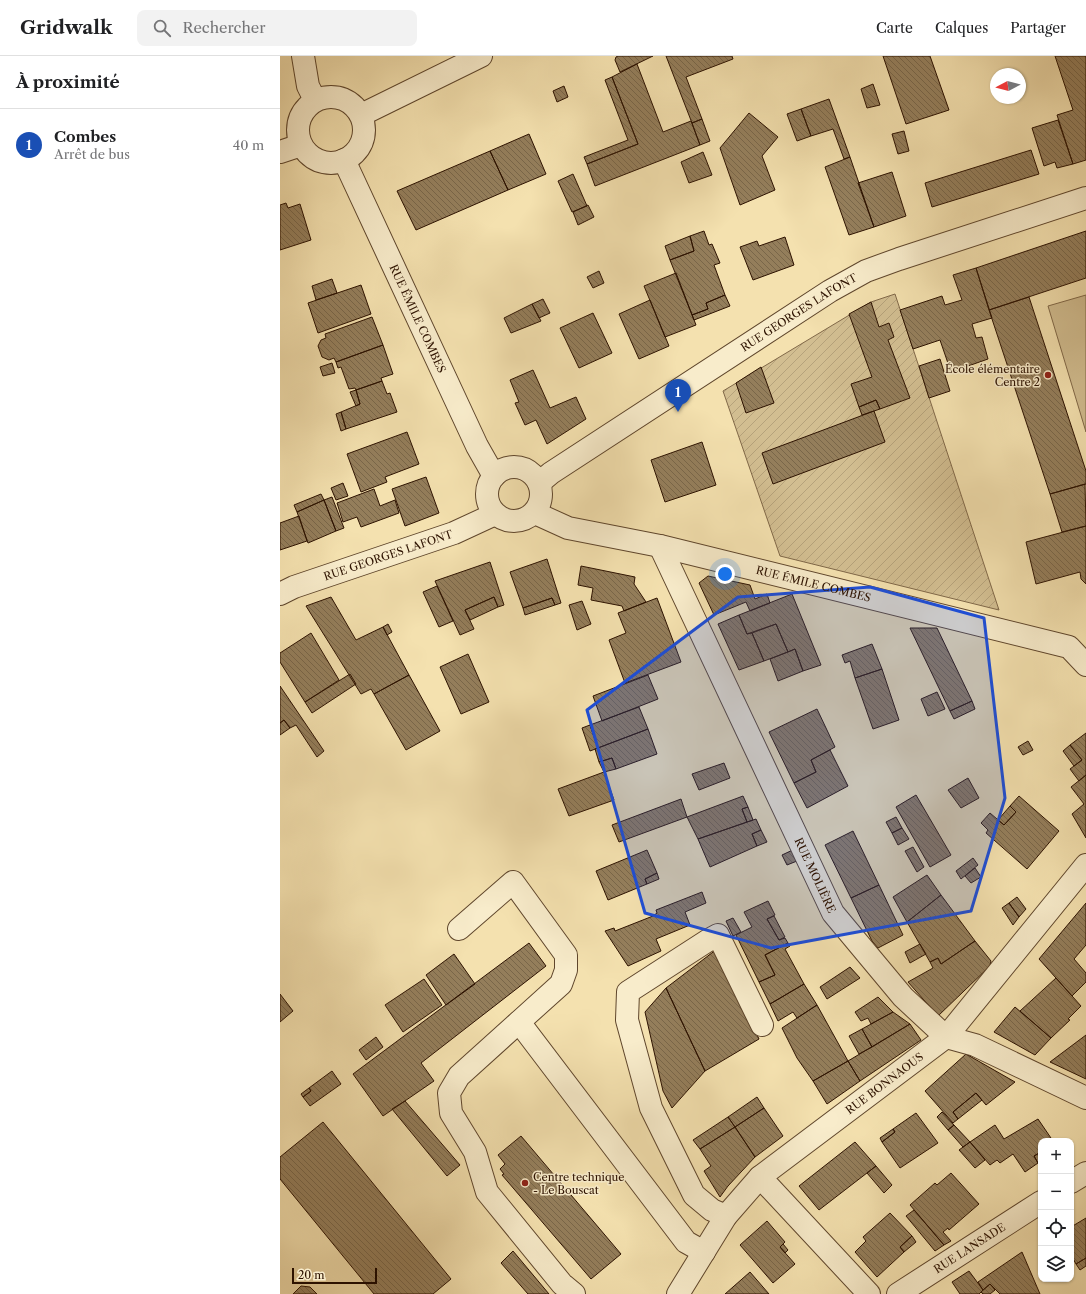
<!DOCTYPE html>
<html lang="fr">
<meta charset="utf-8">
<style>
:root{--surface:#fff;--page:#f2f2f2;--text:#202124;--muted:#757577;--line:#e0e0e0;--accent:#8f2418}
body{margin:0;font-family:"Libre Caslon Text",serif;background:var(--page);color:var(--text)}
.controls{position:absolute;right:12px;bottom:12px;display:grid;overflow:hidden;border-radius:8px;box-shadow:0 1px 3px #0004}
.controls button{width:36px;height:36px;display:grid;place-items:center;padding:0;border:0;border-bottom:1px solid var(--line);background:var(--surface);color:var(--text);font:20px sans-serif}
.compass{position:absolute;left:710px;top:12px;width:36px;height:36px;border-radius:50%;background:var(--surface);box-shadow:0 1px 3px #0004;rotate:263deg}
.scale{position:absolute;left:12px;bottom:10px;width:85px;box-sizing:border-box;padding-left:4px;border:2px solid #2d1200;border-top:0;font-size:11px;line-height:14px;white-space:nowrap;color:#2d1200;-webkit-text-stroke:3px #f8eccb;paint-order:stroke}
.you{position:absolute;left:445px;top:518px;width:14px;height:14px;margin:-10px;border:3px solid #fff;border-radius:50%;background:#1a73e8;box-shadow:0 0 0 6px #1a73e833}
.badge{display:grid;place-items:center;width:26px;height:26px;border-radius:50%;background:var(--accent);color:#fff;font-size:13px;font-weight:700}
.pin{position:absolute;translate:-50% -33px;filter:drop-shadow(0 1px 2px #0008)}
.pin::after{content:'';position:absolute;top:21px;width:14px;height:12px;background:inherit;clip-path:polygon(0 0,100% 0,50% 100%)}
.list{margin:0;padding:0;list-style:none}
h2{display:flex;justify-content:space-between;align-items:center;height:52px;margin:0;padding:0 16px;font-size:17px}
h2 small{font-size:13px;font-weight:400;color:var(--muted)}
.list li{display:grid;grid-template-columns:26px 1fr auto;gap:12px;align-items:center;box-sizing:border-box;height:72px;padding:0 16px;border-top:1px solid var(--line)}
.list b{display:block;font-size:15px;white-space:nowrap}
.list p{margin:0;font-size:13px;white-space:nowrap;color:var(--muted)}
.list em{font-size:13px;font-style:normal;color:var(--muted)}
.icon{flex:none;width:22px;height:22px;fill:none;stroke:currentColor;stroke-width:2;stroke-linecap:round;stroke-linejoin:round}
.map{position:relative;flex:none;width:806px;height:1238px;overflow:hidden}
header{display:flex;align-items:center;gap:24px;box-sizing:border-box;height:56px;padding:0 20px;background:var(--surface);border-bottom:1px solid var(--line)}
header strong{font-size:19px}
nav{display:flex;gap:22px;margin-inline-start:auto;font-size:14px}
.search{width:280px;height:36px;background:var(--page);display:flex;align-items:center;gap:10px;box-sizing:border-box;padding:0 14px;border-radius:8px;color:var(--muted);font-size:15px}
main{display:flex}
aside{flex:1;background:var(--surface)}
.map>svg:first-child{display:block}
.garden{fill:url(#garden-furrows);stroke:#806848}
.pitch{fill:#d2be91;stroke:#806848}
.building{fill:url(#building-back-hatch);stroke:#2d1200}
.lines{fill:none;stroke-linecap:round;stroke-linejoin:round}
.minor-casing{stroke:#5f462c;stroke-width:24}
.minor{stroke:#f8eccb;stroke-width:22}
.marked{fill:#1d4ed8;fill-opacity:0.2;stroke:#1d4ed8;stroke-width:3;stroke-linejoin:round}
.poi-dot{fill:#8f2418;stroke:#f8eccb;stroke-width:1.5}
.labels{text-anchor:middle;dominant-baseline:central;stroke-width:3;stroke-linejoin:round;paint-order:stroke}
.street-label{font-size:11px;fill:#2d1200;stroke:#f8eccb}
.poi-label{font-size:11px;fill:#2d1200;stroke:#f8eccb;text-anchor:end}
</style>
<header>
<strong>Gridwalk</strong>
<div class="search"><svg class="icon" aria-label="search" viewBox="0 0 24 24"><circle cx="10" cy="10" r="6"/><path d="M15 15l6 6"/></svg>Rechercher</div>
<nav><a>Carte</a><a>Calques</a><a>Partager</a></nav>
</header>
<main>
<aside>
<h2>À proximité<small></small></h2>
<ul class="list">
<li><span class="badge" style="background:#1a4fb4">1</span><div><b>Combes</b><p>Arrêt de bus</p></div><em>40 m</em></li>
</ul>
</aside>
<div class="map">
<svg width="806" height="1238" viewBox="0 0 806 1238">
<defs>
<pattern id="garden-furrows" width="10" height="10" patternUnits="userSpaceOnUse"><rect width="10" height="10" fill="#d2be91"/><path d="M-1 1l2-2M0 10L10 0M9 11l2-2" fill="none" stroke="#b5a27b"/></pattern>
<pattern id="building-back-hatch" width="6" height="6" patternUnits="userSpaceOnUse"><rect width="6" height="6" fill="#947e5b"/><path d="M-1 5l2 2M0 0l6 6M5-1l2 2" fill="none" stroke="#796649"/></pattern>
</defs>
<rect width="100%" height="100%" fill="#f4e1af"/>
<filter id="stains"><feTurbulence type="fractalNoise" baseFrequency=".005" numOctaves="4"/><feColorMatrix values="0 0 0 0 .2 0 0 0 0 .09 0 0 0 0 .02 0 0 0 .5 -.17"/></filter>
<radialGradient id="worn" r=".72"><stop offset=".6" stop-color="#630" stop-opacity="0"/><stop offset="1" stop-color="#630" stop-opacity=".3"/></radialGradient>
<path class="garden" d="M615 238 719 554 500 500 443 335 591 246Z"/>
<path class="pitch" d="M806 239V376L768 250Z"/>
<path class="building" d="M338 0H373L340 16 335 4 336 1Z
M386 0H452L453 3 406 21 422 63 412 67Z
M603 0H650L669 54 626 68Z
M775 0H806V104L793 108 777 59 793 54Z
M357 8 383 76 411 65 420 89 315 130 307 108 358 88 332 21Z
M332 21 358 88 307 108 304 101 348 84 325 24Z
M593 28 600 49 587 52 581 33Z
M284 30 288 41 277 46 273 35Z
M549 43 570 101 564 103 553 73 531 80 521 53Z
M521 53 531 80 517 85 507 58Z
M469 57 498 81 482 100 495 134 460 149 440 92Z
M422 63 430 85 420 89 412 67Z
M778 64 793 108 777 112 775 106 764 110 752 72Z
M624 75 629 95 618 98 612 78Z
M249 78 266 118 228 134 210 95Z
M751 94 759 118 652 151 645 127Z
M210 95 228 134 136 174 117 135Z
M423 96 432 119 409 127 401 106Z
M570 101 594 171 569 179 545 111Z
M612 116 626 160 594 171 578 127Z
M293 118 307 150 292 156 278 125Z
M6 147 8 152 20 148 31 184 0 194V149Z
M308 149 314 161 298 169 293 156Z
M424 175 429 189 432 188 440 207 434 209 445 239 426 247 428 253 412 259 390 204 414 195 410 180Z
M806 175V222L709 254 696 212Z
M410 180 414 195 390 204 385 190Z
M505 181 514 209 473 224 460 191 477 185 479 190Z
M696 212 712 262 692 268 696 282 702 281 708 303 671 316 660 284 633 293 620 254 662 240 665 249 682 244 673 219Z
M319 215 324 227 313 232 307 221Z
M396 217 416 269 385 281 364 230Z
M52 223 57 237 36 244 32 230Z
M81 229 91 258 38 277 28 247Z
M445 239 450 250 414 264 412 259 428 253 426 247Z
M749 241 806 415V428L770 438 709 254Z
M263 243 270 257 259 262 252 248Z
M370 244 389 290 359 303 339 258Z
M591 246 599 271 609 267 614 281 608 284 630 342 600 353 596 344 579 351 571 328 592 321 569 258Z
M252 248 261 265 231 277 224 262Z
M313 257 332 297 299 312 280 272Z
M92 261 103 289 56 306 54 302 49 304 42 301 38 290 41 284 46 282 45 278Z
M103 289 113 318 101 322 102 325 76 334 75 332 69 333 61 311 58 312 56 306Z
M660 303 670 335 649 342 639 310Z
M52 307 55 317 43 320 40 311Z
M481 311 494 347 466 357 456 327Z
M253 314 270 352 296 341 306 363 267 388 256 364 245 369 235 347 239 346 230 324Z
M102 325 107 338 110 337 117 356 66 373 61 356 80 348 76 334Z
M76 334 80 348 76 350 70 336Z
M596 344 600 353 582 359 579 351Z
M594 355 605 386 493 428 482 397Z
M61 356 66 373 61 375 56 358Z
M127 376 139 408 105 421 107 426 81 436 67 398Z
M422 386 436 429 385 446 371 404Z
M146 421 159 457 125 470 112 433Z
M63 427 68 440 56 444 51 432Z
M805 428 806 470 782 476 770 438Z
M94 433 100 450 115 444 119 457 81 471 77 461 63 466 57 447Z
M41 438 44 444 17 456 14 449Z
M52 441 64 472 56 475 44 444Z
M44 444 56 475 28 487 17 456Z
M19 460 27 485 0 494V467Z
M806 470V528L801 523 800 516 756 528 746 486Z
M267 503 281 547 275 549 272 542 243 552 230 516Z
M210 506 224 549 218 551 214 541 185 554 194 573 180 579 155 525Z
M301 510 355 521 354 528 366 546 344 555 342 550 311 544 313 532 298 529Z
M428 520 470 529 475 543 487 538 490 547 470 555 466 546 434 559 419 527Z
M157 530 173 565 159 571 143 536Z
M512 538 541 609 523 615 515 593 508 596 496 568 467 578 459 559Z
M51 541 76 584 103 571 129 619 94 638 91 633 81 638 26 550Z
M214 541 218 551 190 564 185 554Z
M272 542 275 549 245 559 243 552Z
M377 542 401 606 345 627 329 584 346 577 338 557Z
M302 545 311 568 297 574 289 549Z
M459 559 467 578 472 577 484 605 459 614 438 568Z
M108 568 112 576 107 579 103 571Z
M496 568 508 596 484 605 472 577Z
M630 572H657L692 645 670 655Z
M31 577 59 624 25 646 0 606V597Z
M592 588 602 613 575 622 570 605 565 607 562 599Z
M515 593 523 615 498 625 490 603Z
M188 598 209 646 181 658 160 611Z
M602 613 619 664 593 673 575 622Z
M70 618 76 628 32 657 25 646Z
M129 619 160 675 126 694 94 638Z
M368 619 378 643 322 665 313 640Z
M0 630 44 695 37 701 16 669 10 672 4 664 0 667Z
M657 636 665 653 648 660 641 643Z
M692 645 695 653 674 663 670 655Z
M359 651 368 673 318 692 310 669Z
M537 653 555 691 531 704 536 716 514 727 489 676Z
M4 664 10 672 0 679V667Z
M310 669 318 692 310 695 302 672Z
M368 673 377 698 336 713 332 702 319 706 315 693Z
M806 677V719L799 725 790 713 802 704 790 689Z
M748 685 753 694 743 699 738 691Z
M790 689 802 704 794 710 783 695Z
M550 694 568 730 527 752 514 727 536 716 531 704Z
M332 702 336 713 324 716 319 706Z
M444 707 450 722 419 734 412 718Z
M324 716 334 744 289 760 278 733Z
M806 719V782L792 758 804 748 791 731Z
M688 722 699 742 681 752 668 734Z
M636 739 671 799 650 811 616 751Z
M463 740 468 751 462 753 467 766 418 783 407 761Z
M739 740 779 775 747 813 706 777 708 774 701 767 710 757 724 769 736 756 730 750Z
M401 743 407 761 339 786 332 769Z
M730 750 736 756 724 769 718 764Z
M468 751 473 764 467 766 462 753Z
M616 761 622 772 612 777 606 766Z
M476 763 481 774 472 778 477 790 430 811 418 783Z
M622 772 629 783 618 789 612 777Z
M481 774 487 786 477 790 472 778Z
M573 775 599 829 571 842 545 789Z
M633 791 644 811 637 816 625 795Z
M517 792 522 803 507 809 502 799Z
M367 794 377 817 365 823 367 828 328 844 316 815Z
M693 802 698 809 681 823 676 815Z
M695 812 701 821 691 827 685 820Z
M377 817 379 823 367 828 365 823Z
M647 819 661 839 627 866 613 841Z
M599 829 623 879 598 892 592 885 571 842Z
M422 836 426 847 405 856 410 869 376 883 381 895 348 910 325 875 334 872 335 875 373 860 377 857 376 854Z
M661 839 695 885 661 908 658 902 650 906 627 866Z
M737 841 746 853 739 861 729 847Z
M488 845 495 859 487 863 499 884 505 882 508 887 485 899 495 919 479 926 456 879 472 871 464 856Z
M729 847 739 861 733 869 722 852Z
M806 847V889L794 903 806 917V926L792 940 759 903Z
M494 860 505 881 499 884 487 863Z
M453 862 461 876 453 880 446 865Z
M695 885 711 905 710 910 658 960 628 926 653 912 650 906 658 902 661 908Z
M249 887 266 910 141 1007 154 1025 103 1060 73 1018Z
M508 887 510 890 505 893 524 928 490 948 479 926 495 919 485 899Z
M640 888 646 898 630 907 625 896Z
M437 893 479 983 425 1015 386 932Z
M174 898 195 928 166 949 146 919Z
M570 911 580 922 547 943 540 931Z
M776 922 801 950 788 963 790 964 771 982 740 955Z
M144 923 162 949 123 976 105 949Z
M524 928 537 949 517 962 513 956 498 965 490 948Z
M386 932 425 1015 392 1052 383 1035 365 956Z
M0 938 13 955 0 966Z
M598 941 613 956 591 968 588 962 581 965 575 956Z
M537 949 568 1005 533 1025 517 1002 502 972Z
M735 951 771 982 755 999 714 976Z
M613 956 630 968 592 991 582 973Z
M630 968 641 984 580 1025 568 1005Z
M582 973 592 991 579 998 569 980Z
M806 979V1023L770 1006Z
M96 981 103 991 86 1004 79 994Z
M686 998 735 1026 706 1049 696 1037 673 1056 678 1063 673 1067 645 1035Z
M568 1005 580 1025 547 1048 533 1025Z
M52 1015 61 1028 30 1050 23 1041 31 1035 29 1032Z
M29 1032 31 1035 23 1041 21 1038Z
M696 1037 702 1044 678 1063 673 1056Z
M477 1041 484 1052 455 1071 448 1061Z
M125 1045 180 1109 167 1120 112 1053Z
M484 1052 503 1080 475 1101 455 1071Z
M662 1056 674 1069 668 1074 657 1061Z
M636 1057 658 1087 620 1112 602 1086 615 1076 613 1073Z
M448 1061 455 1071 420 1093 413 1084Z
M758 1063 773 1085H761V1096L754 1100 758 1107 745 1116 733 1098 720 1107 717 1104 710 1109 690 1086 715 1069 724 1083Z
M43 1066 171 1223 153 1238H94L0 1123V1101Z
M674 1069 690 1086 683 1091 668 1074Z
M455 1071 475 1101 448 1130 440 1141 424 1115 431 1110 420 1093Z
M613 1073 615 1076 602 1086 600 1082Z
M241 1080 341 1198 311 1223 222 1119 224 1118 220 1113 225 1108 218 1099Z
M575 1086 596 1110 539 1154 519 1130Z
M690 1086 705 1104 695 1112 679 1094Z
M761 1096V1105L758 1107 754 1100Z
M596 1110 612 1129 604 1137 587 1117Z
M671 1117 699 1148 669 1174 668 1172 663 1176 671 1185 664 1189 630 1149 655 1127 657 1129Z
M634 1154 657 1181 664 1189 655 1195 626 1160Z
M610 1157 632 1180 620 1191 624 1196 597 1221 575 1196 586 1185 583 1181Z
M806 1162V1202L796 1208 791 1199V1171Z
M487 1165 505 1186 500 1191 515 1208 493 1227 460 1189Z
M632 1180 636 1186 624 1196 620 1191Z
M503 1188 508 1194 505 1197 500 1191Z
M233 1195 269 1238H248L221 1207Z
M742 1196 760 1238H720L710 1228 703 1234 698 1226Z
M806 1202V1210L800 1214 796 1208Z
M689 1215 703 1234 699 1238H680L672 1226Z
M470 1216 489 1238H445Z
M710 1228 715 1234 710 1238H703L701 1236Z
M21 1230 30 1231 37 1238H13Z"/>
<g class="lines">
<defs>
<g id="minor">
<path d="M23 0 28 30 35 44"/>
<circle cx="51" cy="74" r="33"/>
<path d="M81 59 201 0"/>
<path d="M0 96 21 89"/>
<path id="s1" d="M64 104 197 390 214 420"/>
<circle cx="234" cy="438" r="27"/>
<path id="s2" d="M259 427 271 417 550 235 586 215 619 203 806 142"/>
<path id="s3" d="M255 457 288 472 380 490 789 591 806 609"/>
<path id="s4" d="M380 490 553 857 623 941 666 981 695 989 806 1042"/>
<path id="s5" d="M0 538 14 531 174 477 215 458"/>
<path d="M179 873 233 826 286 899V914L281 928 179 1020 169 1037 171 1057 195 1096 207 1136 282 1228 294 1238"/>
<path d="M239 966 406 1186 424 1196"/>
<path d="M480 1121 589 1238"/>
<path d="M791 1126 806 1117"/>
<path d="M446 1160 432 1154 414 1139 371 1052 347 964 348 936 427 885 438 879 482 969"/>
<path id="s6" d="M398 1238 446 1160 480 1121 666 981 806 809"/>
<path id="s7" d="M618 1238 761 1146"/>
</g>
</defs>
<use href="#minor" class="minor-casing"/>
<use href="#minor" class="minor"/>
</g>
<path class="marked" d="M590 531 704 562 725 742 691 855 491 892 365 857 307 654 458 541Z"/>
<g class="poi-dot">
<circle cx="768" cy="319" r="4"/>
<circle cx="245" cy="1127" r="4"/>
</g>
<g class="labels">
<g class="street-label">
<text stroke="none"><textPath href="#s2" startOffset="311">RUE GEORGES LAFONT</textPath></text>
<text stroke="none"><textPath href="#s1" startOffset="175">RUE ÉMILE COMBES</textPath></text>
<text stroke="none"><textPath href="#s5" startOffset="115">RUE GEORGES LAFONT</textPath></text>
<text stroke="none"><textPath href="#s3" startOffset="288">RUE ÉMILE COMBES</textPath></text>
<text stroke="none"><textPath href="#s4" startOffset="364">RUE MOLIÈRE</textPath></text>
<text stroke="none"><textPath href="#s6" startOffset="299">RUE BONNAOUS</textPath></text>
<text stroke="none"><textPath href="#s7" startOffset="85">RUE LANSADE</textPath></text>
</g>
<g class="poi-label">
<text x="760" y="313">École élémentaire<tspan x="760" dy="13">Centre 2</tspan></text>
<text x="253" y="1121" text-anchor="start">Centre technique<tspan x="253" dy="13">- Le Bouscat</tspan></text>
</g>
</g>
<rect width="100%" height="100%" filter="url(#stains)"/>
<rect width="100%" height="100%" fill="url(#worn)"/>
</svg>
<div class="controls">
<button>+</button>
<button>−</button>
<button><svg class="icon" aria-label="locate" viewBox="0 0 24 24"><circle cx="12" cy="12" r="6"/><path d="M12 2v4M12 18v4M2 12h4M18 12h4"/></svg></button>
<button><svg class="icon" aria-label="layers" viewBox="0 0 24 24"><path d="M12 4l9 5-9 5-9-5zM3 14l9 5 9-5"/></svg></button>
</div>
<svg class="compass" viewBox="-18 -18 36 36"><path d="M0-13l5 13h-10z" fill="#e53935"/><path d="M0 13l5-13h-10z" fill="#757577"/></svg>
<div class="scale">20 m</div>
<div class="you"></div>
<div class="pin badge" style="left:398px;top:356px;background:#1a4fb4">1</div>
</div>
</main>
